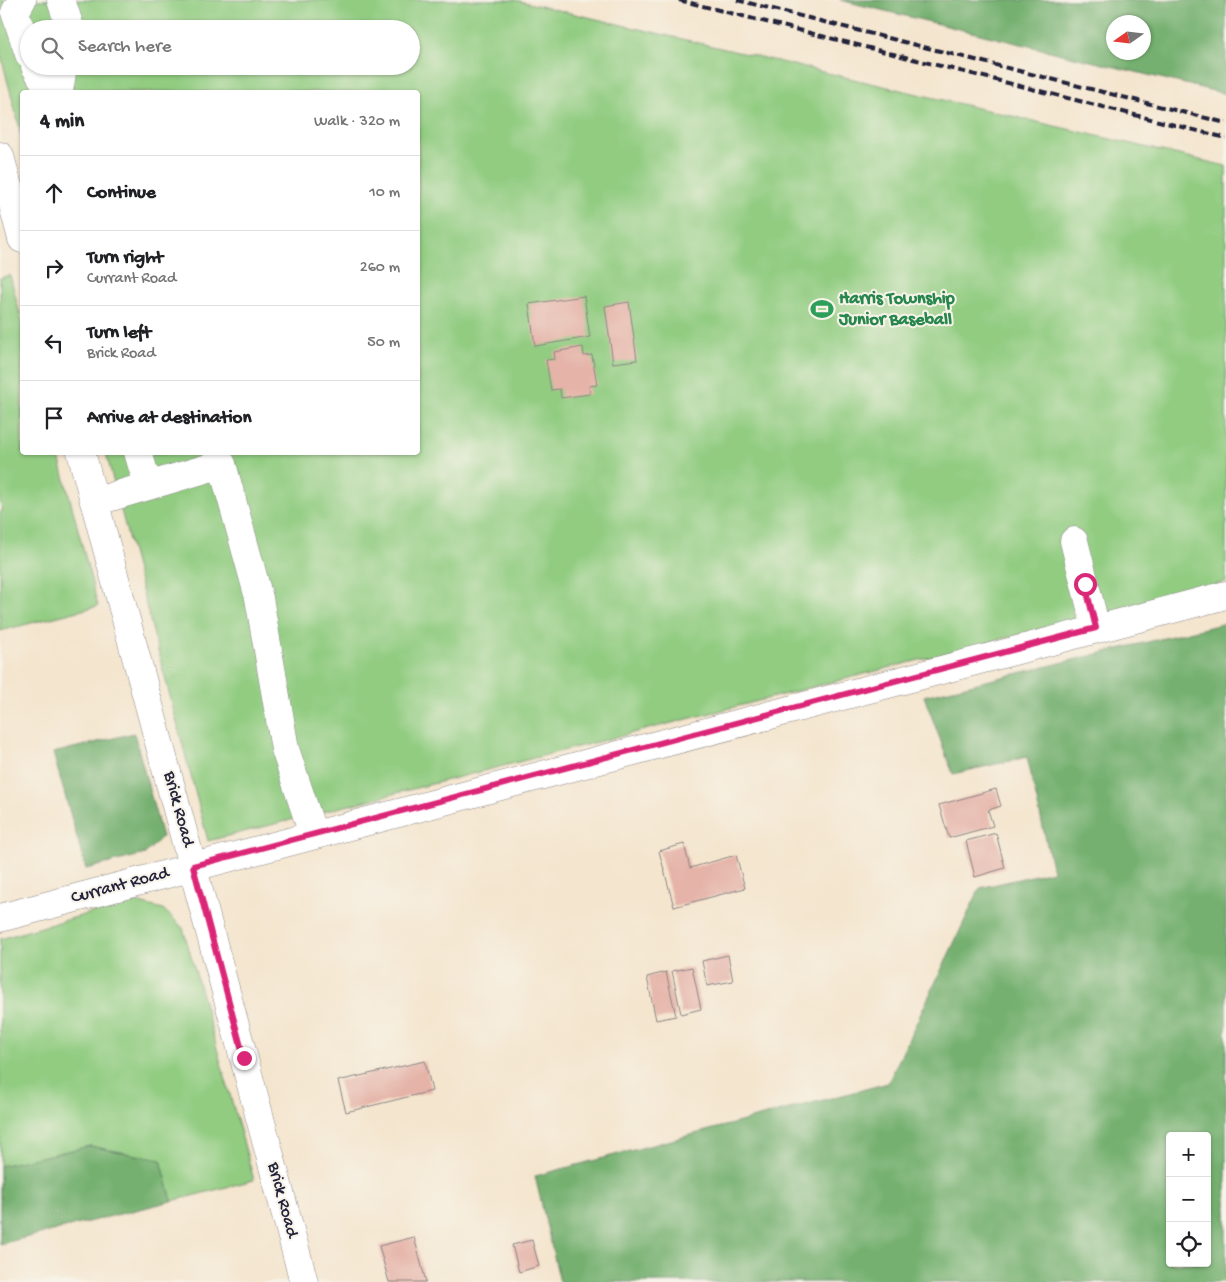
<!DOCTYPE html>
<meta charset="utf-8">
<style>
:root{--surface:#fff;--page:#f6f6f6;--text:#202124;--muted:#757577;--line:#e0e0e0}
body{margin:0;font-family:"Gochi Hand",sans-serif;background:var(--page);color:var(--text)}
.controls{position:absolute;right:15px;bottom:15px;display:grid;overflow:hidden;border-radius:5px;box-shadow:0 1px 4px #0004}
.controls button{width:45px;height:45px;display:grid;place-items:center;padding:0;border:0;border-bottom:1px solid var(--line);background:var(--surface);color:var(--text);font:25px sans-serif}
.compass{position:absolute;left:1106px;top:15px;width:45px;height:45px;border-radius:50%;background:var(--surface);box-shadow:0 1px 4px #0004;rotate:256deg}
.stop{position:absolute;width:15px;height:15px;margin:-11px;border:4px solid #db2777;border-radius:50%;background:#fff}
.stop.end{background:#db2777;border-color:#fff;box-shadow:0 1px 5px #0008}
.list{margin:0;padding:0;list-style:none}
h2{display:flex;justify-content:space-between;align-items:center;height:65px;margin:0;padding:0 20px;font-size:21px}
h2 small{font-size:16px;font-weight:400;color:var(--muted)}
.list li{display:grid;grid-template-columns:32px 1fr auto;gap:15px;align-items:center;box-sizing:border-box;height:75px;padding:0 20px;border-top:1px solid var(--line)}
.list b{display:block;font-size:19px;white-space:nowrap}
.list p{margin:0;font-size:16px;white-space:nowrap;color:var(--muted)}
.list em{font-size:16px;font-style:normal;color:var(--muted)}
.icon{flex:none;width:28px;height:28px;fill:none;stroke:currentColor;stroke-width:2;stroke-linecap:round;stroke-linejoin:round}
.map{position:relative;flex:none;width:1226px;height:1282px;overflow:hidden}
.search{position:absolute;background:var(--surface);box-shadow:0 1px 4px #0004;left:20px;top:20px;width:400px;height:55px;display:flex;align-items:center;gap:12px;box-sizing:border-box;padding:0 18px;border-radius:28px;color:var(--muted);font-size:19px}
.panel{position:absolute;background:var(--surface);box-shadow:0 1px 4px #0004;left:20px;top:90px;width:400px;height:365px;border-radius:5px}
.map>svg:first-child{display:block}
.green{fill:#91cc81;stroke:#5a775e;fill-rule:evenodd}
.forest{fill:#74b06f;stroke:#4b6955;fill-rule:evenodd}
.building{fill:#e5b3a8}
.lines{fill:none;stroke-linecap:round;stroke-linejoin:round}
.minor-casing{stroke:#8b8484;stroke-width:29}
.minor{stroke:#fff;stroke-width:28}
.rail{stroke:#22223b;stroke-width:4;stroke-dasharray:8 4;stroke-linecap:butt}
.route{stroke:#db2777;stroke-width:6}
.labels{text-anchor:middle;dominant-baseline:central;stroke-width:4;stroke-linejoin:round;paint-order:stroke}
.leisure-label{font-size:18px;font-weight:bold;fill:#27864d;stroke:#f7f3e8;text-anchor:start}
.street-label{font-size:18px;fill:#22223b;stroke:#f7f3e8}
</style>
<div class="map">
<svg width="1226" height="1282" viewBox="0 0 1226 1282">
<rect width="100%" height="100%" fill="#f7f3e8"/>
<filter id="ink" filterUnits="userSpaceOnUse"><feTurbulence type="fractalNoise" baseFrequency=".02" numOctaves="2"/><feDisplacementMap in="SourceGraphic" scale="10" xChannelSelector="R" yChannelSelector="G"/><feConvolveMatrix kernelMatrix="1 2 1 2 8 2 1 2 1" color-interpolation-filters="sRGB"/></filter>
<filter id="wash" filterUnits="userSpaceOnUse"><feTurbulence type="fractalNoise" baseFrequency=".0096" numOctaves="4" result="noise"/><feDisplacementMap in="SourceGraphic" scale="20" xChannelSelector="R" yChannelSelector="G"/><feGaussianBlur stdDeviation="1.12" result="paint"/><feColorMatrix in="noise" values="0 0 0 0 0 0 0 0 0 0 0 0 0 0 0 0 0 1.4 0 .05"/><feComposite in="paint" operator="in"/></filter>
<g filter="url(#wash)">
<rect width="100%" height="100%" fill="#f4e5ce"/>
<path class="green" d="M0 0H515L1226 166V582L208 841 106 453 418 452V92H22V137L0 52ZM29 29H411V66H29Z
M10 275 22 322V452L58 453 98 606 0 631V512L3 510 0 503V278Z
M132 901 163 909 183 928 254 1180 172 1201 161 1160 90 1146 0 1166V939Z"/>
<path class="forest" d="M840 0H1226V94ZM1144 22V52H1114V22Z
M1226 623V1282H560L535 1176 888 1083 980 888 1053 871 1027 757 953 774 924 696ZM1170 1136H1207V1263H1170Z
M134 733 162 837 145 854 86 869 53 753Z
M90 1146 161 1160 172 1201 0 1244V1166Z"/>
<g id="blocks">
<path class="building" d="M584 296 590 337 535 346 529 304Z
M629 302 637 360 613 363 605 306Z
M583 347 584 356 592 355 597 385 589 386 590 394 561 398 560 389 551 390 546 360 555 359 554 352Z
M996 789 1001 806 988 810 993 826 949 838 939 805Z
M996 833 1005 868 975 877 966 841Z
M684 844 690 868 736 855 745 888 674 907 659 851Z
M728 955 733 981 707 986 702 961Z
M692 967 701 1009 681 1014 672 971Z
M666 972 676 1016 656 1020 647 977Z
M425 1061 432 1091 346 1112 338 1081Z
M414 1237 426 1282H389L379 1246Z
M532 1240 539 1266 519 1272 512 1245Z"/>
</g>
</g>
<g filter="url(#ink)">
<use href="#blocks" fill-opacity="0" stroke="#8b8484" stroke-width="1"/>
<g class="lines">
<defs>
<path id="minor" d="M22 0 15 12 29 54
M61 0 69 24 68 29
M35 66 50 92
M59 92 63 66
M0 156 22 239
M81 452 304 1282
M138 452 148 486
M94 502 222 464 259 598 285 749 313 834
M1074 541 1096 628
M0 918 1226 595"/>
</defs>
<use href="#minor" class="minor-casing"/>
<use href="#minor" class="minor"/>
<path class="rail" d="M679 0 1226 138
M737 0 1226 123"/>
</g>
</g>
<g class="lines" filter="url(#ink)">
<path class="route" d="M244 1058 193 866 1096 628 1085 584"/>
</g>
<defs>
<symbol id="stadium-bare" viewBox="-9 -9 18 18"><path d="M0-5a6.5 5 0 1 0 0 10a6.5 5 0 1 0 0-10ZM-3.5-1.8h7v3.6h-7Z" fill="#2e9e5b" stroke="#f7f3e8" stroke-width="2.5" paint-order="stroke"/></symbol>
</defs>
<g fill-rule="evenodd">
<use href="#stadium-bare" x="806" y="293" width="32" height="32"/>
</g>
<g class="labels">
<g class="leisure-label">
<text x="839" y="299">Harris Township<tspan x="839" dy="21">Junior Baseball</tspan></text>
</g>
<g class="street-label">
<text transform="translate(178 809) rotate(75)">Brick Road</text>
<text transform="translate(120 886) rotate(-15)">Currant Road</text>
<text transform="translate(282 1200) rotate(75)">Brick Road</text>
</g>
</g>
</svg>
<div class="controls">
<button>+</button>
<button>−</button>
<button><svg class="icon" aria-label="locate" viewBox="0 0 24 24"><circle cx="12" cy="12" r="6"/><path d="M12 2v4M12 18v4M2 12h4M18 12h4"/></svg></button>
</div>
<svg class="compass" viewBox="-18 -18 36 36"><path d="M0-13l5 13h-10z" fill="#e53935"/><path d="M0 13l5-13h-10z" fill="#757577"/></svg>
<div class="stop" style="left:1085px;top:584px"></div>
<div class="stop end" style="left:244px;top:1058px"></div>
<div class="search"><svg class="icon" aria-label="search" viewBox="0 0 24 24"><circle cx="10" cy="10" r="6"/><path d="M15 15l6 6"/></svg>Search here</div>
<section class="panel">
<h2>4 min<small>Walk · 320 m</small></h2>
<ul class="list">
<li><svg class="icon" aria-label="ahead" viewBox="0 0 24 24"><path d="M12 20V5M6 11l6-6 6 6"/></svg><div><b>Continue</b></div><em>10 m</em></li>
<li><svg class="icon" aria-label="right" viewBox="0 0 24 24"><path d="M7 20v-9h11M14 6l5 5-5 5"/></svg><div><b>Turn right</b><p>Currant Road</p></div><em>260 m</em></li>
<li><svg class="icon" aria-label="left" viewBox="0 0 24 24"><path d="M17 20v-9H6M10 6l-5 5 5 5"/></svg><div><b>Turn left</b><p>Brick Road</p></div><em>50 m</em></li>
<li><svg class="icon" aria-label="arrive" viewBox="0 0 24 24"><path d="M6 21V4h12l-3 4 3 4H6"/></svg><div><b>Arrive at destination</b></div></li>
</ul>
</section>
</div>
